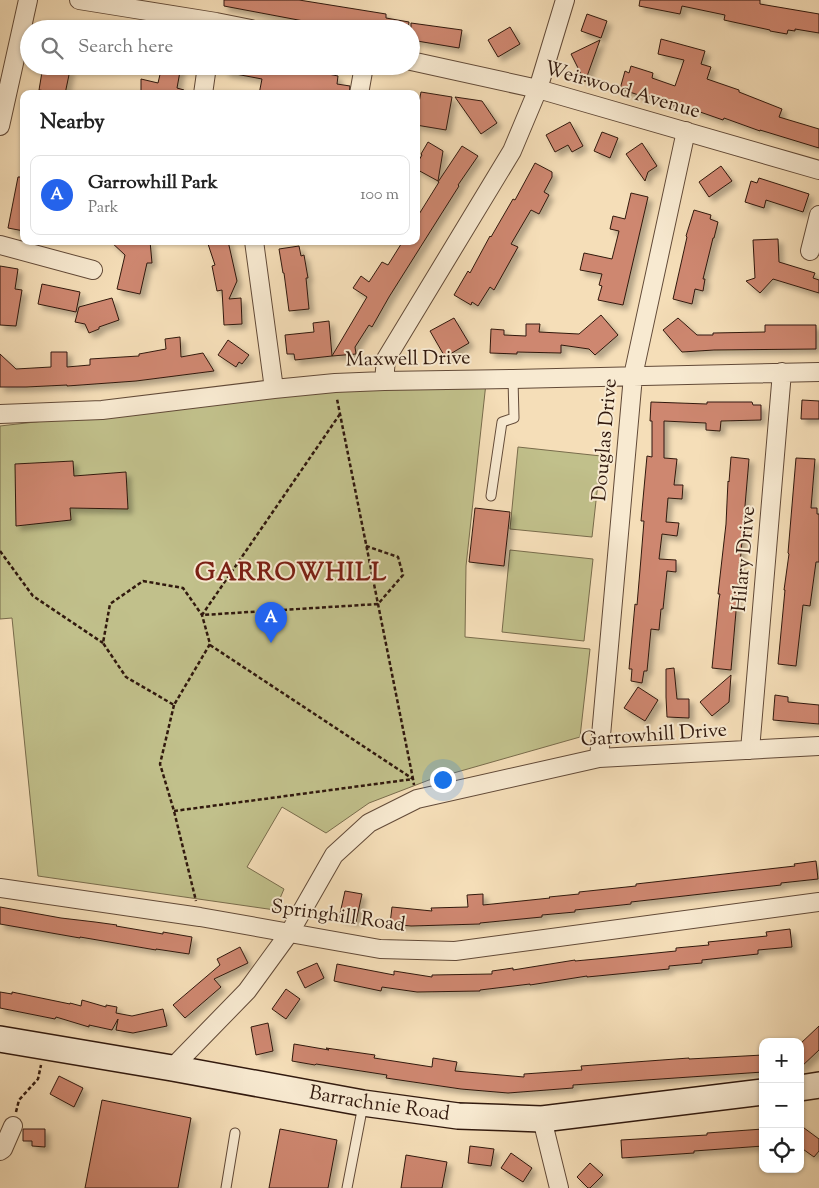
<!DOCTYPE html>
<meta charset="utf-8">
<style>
:root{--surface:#fff;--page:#f2f2f2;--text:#222;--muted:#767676;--line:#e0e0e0;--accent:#2563eb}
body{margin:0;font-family:"Sorts Mill Goudy",serif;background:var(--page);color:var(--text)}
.controls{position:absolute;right:15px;bottom:15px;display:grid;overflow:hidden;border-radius:10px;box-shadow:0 1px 4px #0004}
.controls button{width:45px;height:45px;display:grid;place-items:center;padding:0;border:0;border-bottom:1px solid var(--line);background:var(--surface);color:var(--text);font:25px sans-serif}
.you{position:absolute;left:442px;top:779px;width:18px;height:18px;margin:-12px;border:4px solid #fff;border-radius:50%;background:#1a73e8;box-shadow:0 0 0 8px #1a73e833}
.badge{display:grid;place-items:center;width:32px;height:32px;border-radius:50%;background:var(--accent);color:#fff;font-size:16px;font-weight:700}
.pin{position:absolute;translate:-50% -41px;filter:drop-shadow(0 1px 2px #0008)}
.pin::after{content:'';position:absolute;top:26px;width:18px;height:15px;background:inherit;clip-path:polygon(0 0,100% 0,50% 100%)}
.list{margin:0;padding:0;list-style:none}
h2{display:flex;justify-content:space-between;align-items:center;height:65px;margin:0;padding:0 20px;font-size:21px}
h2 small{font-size:16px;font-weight:400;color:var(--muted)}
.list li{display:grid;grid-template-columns:32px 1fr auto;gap:15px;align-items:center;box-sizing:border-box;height:80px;margin:0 10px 10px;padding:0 10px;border:1px solid var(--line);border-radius:10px}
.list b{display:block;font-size:19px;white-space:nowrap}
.list p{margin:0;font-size:16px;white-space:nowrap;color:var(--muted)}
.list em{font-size:16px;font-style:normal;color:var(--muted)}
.icon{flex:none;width:28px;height:28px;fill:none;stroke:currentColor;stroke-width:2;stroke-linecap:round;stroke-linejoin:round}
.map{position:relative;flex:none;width:819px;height:1188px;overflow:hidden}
.search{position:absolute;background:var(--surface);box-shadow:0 1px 4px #0004;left:20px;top:20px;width:400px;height:55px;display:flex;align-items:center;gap:12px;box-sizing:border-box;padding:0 18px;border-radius:28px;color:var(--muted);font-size:19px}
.panel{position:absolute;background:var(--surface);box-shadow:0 1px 4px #0004;left:20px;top:90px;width:400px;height:155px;border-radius:10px}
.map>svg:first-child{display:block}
.green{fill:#c1c08b;stroke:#796c4c}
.building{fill:#ce8770;stroke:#31190e;filter:url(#shadow)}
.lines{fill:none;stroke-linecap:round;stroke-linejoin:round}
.service-casing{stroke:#624a38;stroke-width:11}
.minor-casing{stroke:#624a38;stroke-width:20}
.secondary-casing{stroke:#31190e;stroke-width:28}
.path{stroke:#31190e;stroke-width:2.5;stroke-dasharray:4 2.5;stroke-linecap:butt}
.service{stroke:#f8ead1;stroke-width:9}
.minor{stroke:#f8ead1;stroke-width:18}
.secondary{stroke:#f8ead1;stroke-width:25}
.labels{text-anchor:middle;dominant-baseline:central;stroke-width:4;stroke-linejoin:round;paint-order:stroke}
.street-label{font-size:20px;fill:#31190e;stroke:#f8ead1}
.district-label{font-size:25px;font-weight:bold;letter-spacing:1px;fill:#7a1f14;stroke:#f8ead1}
</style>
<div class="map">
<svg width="819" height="1188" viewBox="0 0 819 1188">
<defs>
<filter id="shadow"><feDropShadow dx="4.5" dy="4.5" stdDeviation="2.5" flood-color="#0004"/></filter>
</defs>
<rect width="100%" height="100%" fill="#f5deb8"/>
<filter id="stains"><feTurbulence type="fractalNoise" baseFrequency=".004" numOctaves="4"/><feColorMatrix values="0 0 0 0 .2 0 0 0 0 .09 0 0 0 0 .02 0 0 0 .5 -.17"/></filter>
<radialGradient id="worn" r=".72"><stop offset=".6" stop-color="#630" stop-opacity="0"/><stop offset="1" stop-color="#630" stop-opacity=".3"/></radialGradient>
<path class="green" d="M486 383 466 566 465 637 590 649 580 737 429 780 369 803 326 833 282 807 247 867 284 889 275 910 38 876 12 618 0 619V426L271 395Z
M518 447 601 456 592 537 510 529Z
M510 550 593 559 584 641 502 632Z"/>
<path class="building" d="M224 0H299L386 14V18L409 22 408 29H346L224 6Z
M640 0H760V4L819 14V33L795 29V31L788 30 787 34 770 31V30L724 20 725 15 682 6 680 14 639 6Z
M587 14 607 21 601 38 581 31Z
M411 23 462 30 459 48 411 40Z
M510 27 520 44 498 57 488 40Z
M661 39 705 51 701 64 711 67 707 79 739 90V92L782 109 779 117 819 129V148L760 130V131L724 118 723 120 683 106 682 109 646 95 645 97 620 89 625 71 629 73 631 66 653 73 652 78 675 86 684 60 658 54Z
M600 40 585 82 571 54Z
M43 66H52L70 70 65 94 39 90Z
M162 66H181L177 88 184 90V94H141V79L158 83Z
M225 66H290L338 76 337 84 350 86 349 94H259L262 79 225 72Z
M421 92 452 97 446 130 416 125V118Z
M455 97 482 101 497 123 481 134Z
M570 122 583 146 572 152 568 145 555 152 546 135Z
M602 132 618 138 610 158 594 151Z
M428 142 443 151 438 181 416 169V165L422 155 421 154Z
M642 143 657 166 648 172 645 181 626 154Z
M462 146 478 156 458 185 459 186 440 216 389 297 372 327 369 325 355 347 356 354 332 356 367 297 353 288 361 276 369 282 382 262 388 265 403 241H416V219L439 182H438Z
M535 163 552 172V177L544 192 549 195 539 214 531 210 511 244 518 247 494 290 490 287 478 306 472 302 471 305 454 295 468 271 470 273 490 236 491 237 513 199 515 200Z
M721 166 732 181 709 197 699 182Z
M18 177H24V231L8 228Z
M759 178 809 194 803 212 766 200 764 208 745 202 751 181 757 183Z
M631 193 648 197 623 305 598 300 602 286 599 285 602 274 580 270 584 253 612 259 619 231 610 229 613 216 625 219Z
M694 210 711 215 710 219 718 222 714 238H713L703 279H705L703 291 695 289 692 304 673 299 687 237 686 236Z
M778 239 779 262 815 273 813 278 819 280V293L773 279 760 293 746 281 755 278 753 240Z
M110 241H150L152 263H147L140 294 117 289 125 255Z
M207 241H228L237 281 229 299 241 298 242 324 224 325 222 290 217 291 212 266 215 265Z
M299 246 301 256 304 255 308 278H306L309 309 289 311 284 273H283L279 249Z
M0 266 18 269 15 289 22 290 16 326 0 325Z
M42 284 80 292 76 312 38 304Z
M112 298 119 320 99 327V329L89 333 85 324 75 322 79 307Z
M601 315 618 335 595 355 589 349 561 345V353L517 352V354L490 353 491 329 504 330V335L526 336V324H540L539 332 579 334Z
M454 318 469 343 445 357 430 331Z
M678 318 697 335H713V333L765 332V325H816V349L714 350 682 352 663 330Z
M329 321 332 356 295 360 294 354H287L285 335 314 332 313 323Z
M180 337 181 357 203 353 214 371 136 381 67 386V385L26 387H0V354L16 369 51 367V352H67V367L90 365V359L139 356V354L166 349 165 339Z
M228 340 249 355 242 364 239 362 236 367 218 355Z
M802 400 819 401V419H801Z
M651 402 707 404V402H752L753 405H761V420L721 421 720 431 706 430V423L664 421V458L677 459 674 485H683L682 499 668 498 666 522 679 523 677 536 662 534 659 559 676 560V572L667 571 663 609H661L659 630 651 629 647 671H644L642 683 631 681 632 669H629L635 604 637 605 641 558 644 521H641L647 456 652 457V421H650Z
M731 457 749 459 731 670 712 668 719 599 720 594H718L726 524 728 481 729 482Z
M796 458 815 459 811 508H817V514H819V562H816L810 606 803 605 796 666 778 664 785 590H784L789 554 788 553Z
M73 461 74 476 126 472 128 509 70 508 71 520 16 526 15 464Z
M475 508 510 512 504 566 469 562Z
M674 668 677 699H689V718L667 717 666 697V669Z
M731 675 729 702 712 716 700 702Z
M638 687 658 700 645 721 624 708Z
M775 695 788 697V702L819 705V724L773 720Z
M816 861 818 879 781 883V885L631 902V904L575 910V912L542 915V917L480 923V924L411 926 390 924 392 907 432 911 431 908 468 907 467 895 483 894V905L550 898 549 897 579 894V892L636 886V884L795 866 794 864Z
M345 891 362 894 356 922 339 918Z
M0 907 61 918 95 922 117 925 116 926 163 934V932L192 937 189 954 156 949V950L80 937V938L0 924Z
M790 929 792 947 758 950V954L702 960V963L669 966V969L587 977V976L530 985V984L480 990V991L417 992 382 987 381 991 334 981 337 964 394 975V971L432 977V975L492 974V971L513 968V970L575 960V961L607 958 676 951V948L709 945 708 942 767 936 766 932Z
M240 947 248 963 214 979 221 987 185 1018 173 1005 220 965 217 959Z
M317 963 324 978 305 988 297 972Z
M286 989 300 999 286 1019 272 1009Z
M0 992 12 994V992L70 1004V1003L81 1006 82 1000 106 1007V1005L117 1007 116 1013 132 1016 163 1009 167 1026 133 1033 116 1030 118 1019 112 1030 89 1025V1027L56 1017 55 1019 0 1008Z
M268 1023 273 1051 256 1055 251 1027Z
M819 1026V1050L800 1068V1044Z
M294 1044 329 1050 326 1048 375 1055 374 1058 432 1067 433 1058 457 1062 455 1071 524 1077V1074L582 1070 581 1066 689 1058V1059L763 1055V1072L573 1085V1088L508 1093 461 1089 386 1078 387 1075 316 1064 315 1065 292 1061Z
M59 1076 83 1088 74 1107 50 1094Z
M102 1100 191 1118 178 1188H85Z
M800 1125 819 1139V1151L814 1157 800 1147Z
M23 1129H45V1147L32 1146V1141H23Z
M280 1129 337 1140 328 1188H269Z
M763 1129V1146L694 1151V1153L622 1158 621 1140 707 1135V1133Z
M470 1146 494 1149 491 1166 468 1163Z
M511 1153 532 1168 523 1182 501 1168Z
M406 1155 447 1162 442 1188H401Z
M590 1163 603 1175 590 1188H588L577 1177Z"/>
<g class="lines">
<defs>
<path id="service" d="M491 496 502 422 514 418 513 379
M226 1188 235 1133
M347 1188 363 1105"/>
<path id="minor" d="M79 0 216 22 251 29
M411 61 538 89 819 170
M203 94 207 66
M359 94 364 66
M0 126 28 0
M254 241 274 389
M0 245 93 270
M810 251 819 215
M384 381 386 359 512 151 538 89 565 0
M0 414 102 410 274 389 335 383 384 381 513 379 819 372
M750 750 782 372
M599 758 633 376 686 131
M0 888 200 917 380 949 455 951 819 902
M172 1068 247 991 290 932 334 855 369 823 417 799 599 758 819 746
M542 1119 559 1188
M0 1151 3 1149 13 1126"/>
<g id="secondary">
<path id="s1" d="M0 1039 172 1068 363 1103 458 1116 542 1119 763 1092"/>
<path d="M800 1088 819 1085"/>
</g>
</defs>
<use href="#service" class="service-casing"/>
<use href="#minor" class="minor-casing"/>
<use href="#secondary" class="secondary-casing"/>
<path class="path" d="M340 414 202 615 378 604 403 575 398 557 366 546
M0 551 33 596 103 643
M143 581 183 588 202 615 210 644 174 705 126 677 103 643 110 604Z
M210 645 413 779 414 785
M174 705 160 764 174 811 196 901
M174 811 413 779 337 399
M16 1112 19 1100 38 1079 41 1065"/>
<use href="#service" class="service"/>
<use href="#minor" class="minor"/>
<use href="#secondary" class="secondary"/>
</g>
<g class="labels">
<g class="street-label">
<text transform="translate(622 91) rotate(16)">Weirwood Avenue</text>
<text transform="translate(408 360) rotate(-1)">Maxwell Drive</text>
<text transform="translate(606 440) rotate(-85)">Douglas Drive</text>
<text transform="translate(745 559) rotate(-85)">Hilary Drive</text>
<text transform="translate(654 736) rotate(-4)">Garrowhill Drive</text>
<text transform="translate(338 917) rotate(8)">Springhill Road</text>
<text stroke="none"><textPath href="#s1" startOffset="385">Barrachnie Road</textPath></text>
</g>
<g class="district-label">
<text x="291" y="574">GARROWHILL</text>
</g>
</g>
<rect width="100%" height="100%" filter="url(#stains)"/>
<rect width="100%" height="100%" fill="url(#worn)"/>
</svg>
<div class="controls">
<button>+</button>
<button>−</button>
<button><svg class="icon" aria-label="locate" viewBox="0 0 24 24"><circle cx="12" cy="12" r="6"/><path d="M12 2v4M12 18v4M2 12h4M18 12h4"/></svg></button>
</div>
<div class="you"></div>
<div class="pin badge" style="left:271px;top:643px">A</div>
<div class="search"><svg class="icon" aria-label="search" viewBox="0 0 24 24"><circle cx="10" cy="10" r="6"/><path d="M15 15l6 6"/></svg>Search here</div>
<section class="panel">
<h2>Nearby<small></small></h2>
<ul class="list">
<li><span class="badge">A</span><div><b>Garrowhill Park</b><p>Park</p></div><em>100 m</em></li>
</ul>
</section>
</div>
